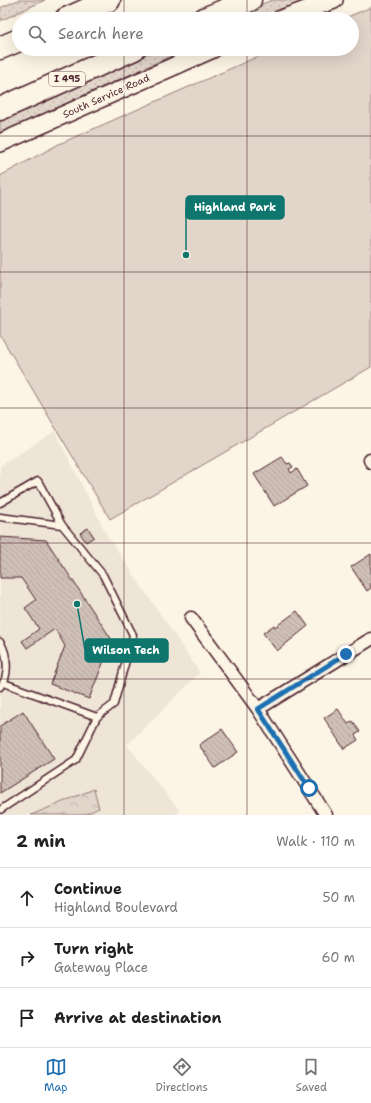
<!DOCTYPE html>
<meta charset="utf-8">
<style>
:root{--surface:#fff;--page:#f6f6f6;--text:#222;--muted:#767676;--line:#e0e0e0;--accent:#1f6fb2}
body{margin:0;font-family:"Shantell Sans",sans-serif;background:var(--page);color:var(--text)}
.stop{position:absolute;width:12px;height:12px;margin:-9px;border:3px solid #1f6fb2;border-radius:50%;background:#fff}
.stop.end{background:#1f6fb2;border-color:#fff;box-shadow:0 1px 4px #0008}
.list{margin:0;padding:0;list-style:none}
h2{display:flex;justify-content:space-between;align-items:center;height:52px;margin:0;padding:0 16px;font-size:17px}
h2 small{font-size:13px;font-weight:400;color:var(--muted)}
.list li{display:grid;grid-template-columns:26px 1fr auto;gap:12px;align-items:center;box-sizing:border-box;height:60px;padding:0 16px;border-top:1px solid var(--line)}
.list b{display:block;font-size:15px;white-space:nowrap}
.list p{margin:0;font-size:13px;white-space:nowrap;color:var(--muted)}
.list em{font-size:13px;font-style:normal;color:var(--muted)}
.icon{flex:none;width:22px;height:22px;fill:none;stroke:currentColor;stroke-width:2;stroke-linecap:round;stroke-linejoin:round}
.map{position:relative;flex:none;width:371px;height:815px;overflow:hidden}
.search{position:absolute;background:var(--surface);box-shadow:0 4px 16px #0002;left:12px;right:12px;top:12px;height:44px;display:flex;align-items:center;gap:10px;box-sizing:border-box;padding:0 14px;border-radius:22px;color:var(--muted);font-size:15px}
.sheet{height:232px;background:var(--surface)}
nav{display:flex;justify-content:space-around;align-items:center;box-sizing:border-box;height:56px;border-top:1px solid var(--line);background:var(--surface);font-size:11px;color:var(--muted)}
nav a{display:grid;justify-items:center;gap:2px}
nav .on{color:var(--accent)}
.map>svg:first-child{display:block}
.built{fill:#eee5d7}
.grass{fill:url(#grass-dots);stroke:#967a7a}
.forest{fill:url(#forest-crowns);stroke:#967a7a}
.park{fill:#e2d5ca;stroke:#967a7a}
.building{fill:url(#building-back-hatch);stroke:#4a1f2b}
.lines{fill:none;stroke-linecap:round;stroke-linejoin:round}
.lane-casing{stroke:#4a1f2b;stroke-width:9}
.street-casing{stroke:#4a1f2b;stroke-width:15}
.secondary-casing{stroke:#4a1f2b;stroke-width:20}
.highway-casing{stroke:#4a1f2b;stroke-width:25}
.lane{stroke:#fcf5e5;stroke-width:6}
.street{stroke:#fcf5e5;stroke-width:12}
.secondary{stroke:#fcf5e5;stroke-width:17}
.highway{stroke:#fcf5e5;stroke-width:22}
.route{stroke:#1f6fb2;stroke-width:5}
.grid{fill:none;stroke:#4a1f2b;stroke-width:1;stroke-opacity:0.55}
.labels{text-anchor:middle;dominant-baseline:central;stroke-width:3.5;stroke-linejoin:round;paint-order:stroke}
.shield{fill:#fcf5e5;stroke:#7f5f63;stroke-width:1}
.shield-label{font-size:9px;font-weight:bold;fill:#4a1f2b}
.street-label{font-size:10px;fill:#4a1f2b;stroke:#fcf5e5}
.leader{fill:none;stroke:#0f766e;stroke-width:1.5}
.callout-dot{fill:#0f766e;stroke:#fcf5e5;stroke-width:1.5}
.callout{fill:#0f766e;stroke:#0f766e;stroke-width:1.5}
.callout-label{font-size:11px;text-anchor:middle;font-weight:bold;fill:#fff}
</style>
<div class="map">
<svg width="371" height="815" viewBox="0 0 371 815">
<defs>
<pattern id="grass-dots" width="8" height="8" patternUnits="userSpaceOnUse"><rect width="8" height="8" fill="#e2d5ca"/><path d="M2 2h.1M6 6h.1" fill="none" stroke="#c3b6ae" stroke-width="1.8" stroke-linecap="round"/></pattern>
<pattern id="forest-crowns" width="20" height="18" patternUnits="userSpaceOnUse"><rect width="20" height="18" fill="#e2d5ca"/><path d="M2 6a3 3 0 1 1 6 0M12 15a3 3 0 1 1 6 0" fill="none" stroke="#c3b6ae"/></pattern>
<pattern id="building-back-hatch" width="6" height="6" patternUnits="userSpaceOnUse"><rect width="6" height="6" fill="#cfc0b7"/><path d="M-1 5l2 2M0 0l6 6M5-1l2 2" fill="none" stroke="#b3a59e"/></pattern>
</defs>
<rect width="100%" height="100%" fill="#fcf5e5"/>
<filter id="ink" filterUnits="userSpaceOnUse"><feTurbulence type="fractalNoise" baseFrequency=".025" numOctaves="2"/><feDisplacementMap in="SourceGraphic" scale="8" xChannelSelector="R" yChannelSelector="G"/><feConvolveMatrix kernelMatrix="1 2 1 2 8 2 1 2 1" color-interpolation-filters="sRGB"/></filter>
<g filter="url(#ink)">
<path class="built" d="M55 431 107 535 200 673 127 745 180 811 175 815H0V466Z"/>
<path class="grass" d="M18 0H45L0 21V8Z
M272 0H310L261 19H225Z
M157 49H187L75 99 0 138V120L3 118Z"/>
<path class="forest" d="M94 789 99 808 84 815H31Z"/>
<path class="park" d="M371 7V367L110 519 0 335V176L59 144 275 49H352V19H343Z"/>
<path class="building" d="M282 457 287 464 290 463 293 467 289 469 291 473 297 469 307 486 274 506 254 474Z
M88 528 94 537 86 542 80 533Z
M0 537 46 540 112 640 89 699 50 684 65 646 55 629 27 648 22 641 39 629 25 608 36 600 21 578H0Z
M371 554V588L367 591 351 567Z
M297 611 308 626 277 651 263 633 274 625 275 627Z
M338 709 348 724 353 721 360 732 355 735 358 740 344 749 324 718Z
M23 711 54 759 0 793V726Z
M222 729 238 752 215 768 199 745Z"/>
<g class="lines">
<defs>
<path id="lane" d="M0 503 38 481 62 525 103 575 133 635 114 704 97 717 4 683
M0 517 62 525
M0 642C8 654 10 677 0 687
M0 810 76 760 97 717"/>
<path id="street" d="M370 460 371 462
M191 618 258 709 326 815
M258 709 371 639"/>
<path id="secondary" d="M281 19 334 0
M0 143 213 49"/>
<path id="highway" d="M66 19 109 0
M204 19 250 0
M0 48 19 40
M0 109 134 49"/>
</defs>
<use href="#lane" class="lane-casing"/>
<use href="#street" class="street-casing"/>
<use href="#secondary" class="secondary-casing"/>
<use href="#highway" class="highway-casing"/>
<use href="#lane" class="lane"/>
<use href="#street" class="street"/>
<use href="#secondary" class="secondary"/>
<use href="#highway" class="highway"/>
</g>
</g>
<g class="lines" filter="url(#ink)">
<path class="route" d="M309 788 258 709 346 654"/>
</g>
<path class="grid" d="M124 0V19M247 0V19M124 49V815M247 49V815M0 136H371M0 272H371M0 408H371M0 543H371M0 679H371"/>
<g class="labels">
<rect class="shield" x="49" y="72" width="36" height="14" rx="3"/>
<g class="shield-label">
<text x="67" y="79">I 495</text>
</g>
<g class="street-label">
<text transform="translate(106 96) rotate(-24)">South Service Road</text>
</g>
</g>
<path class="leader" d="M186 255L186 207M77 604L85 650"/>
<g class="callout-dot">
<circle cx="186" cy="255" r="4"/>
<circle cx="77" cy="604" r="4"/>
</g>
<g class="callout">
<rect x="186" y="196" width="98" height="23" rx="4"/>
<rect x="85" y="639" width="83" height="23" rx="4"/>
</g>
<g class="callout-label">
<text x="235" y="211">Highland Park</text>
<text x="126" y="654">Wilson Tech</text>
</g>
</svg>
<div class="stop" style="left:309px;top:788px"></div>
<div class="stop end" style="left:346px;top:654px"></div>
<div class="search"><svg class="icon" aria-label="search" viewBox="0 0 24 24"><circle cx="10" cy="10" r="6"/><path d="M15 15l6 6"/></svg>Search here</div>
</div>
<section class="sheet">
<h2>2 min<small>Walk · 110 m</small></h2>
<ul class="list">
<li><svg class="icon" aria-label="ahead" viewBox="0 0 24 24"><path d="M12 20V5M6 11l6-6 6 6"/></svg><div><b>Continue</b><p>Highland Boulevard</p></div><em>50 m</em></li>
<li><svg class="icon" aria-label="right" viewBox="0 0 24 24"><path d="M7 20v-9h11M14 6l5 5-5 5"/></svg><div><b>Turn right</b><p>Gateway Place</p></div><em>60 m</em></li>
<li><svg class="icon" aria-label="arrive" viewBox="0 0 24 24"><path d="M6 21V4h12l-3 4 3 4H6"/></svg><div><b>Arrive at destination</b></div></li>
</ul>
</section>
<nav>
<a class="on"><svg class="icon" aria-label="map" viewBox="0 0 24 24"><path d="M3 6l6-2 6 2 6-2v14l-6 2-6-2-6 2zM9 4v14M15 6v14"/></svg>Map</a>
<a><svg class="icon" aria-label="directions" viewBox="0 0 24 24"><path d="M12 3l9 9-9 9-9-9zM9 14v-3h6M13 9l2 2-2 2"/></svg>Directions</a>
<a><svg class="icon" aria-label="saved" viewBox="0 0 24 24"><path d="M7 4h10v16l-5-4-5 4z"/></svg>Saved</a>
</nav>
